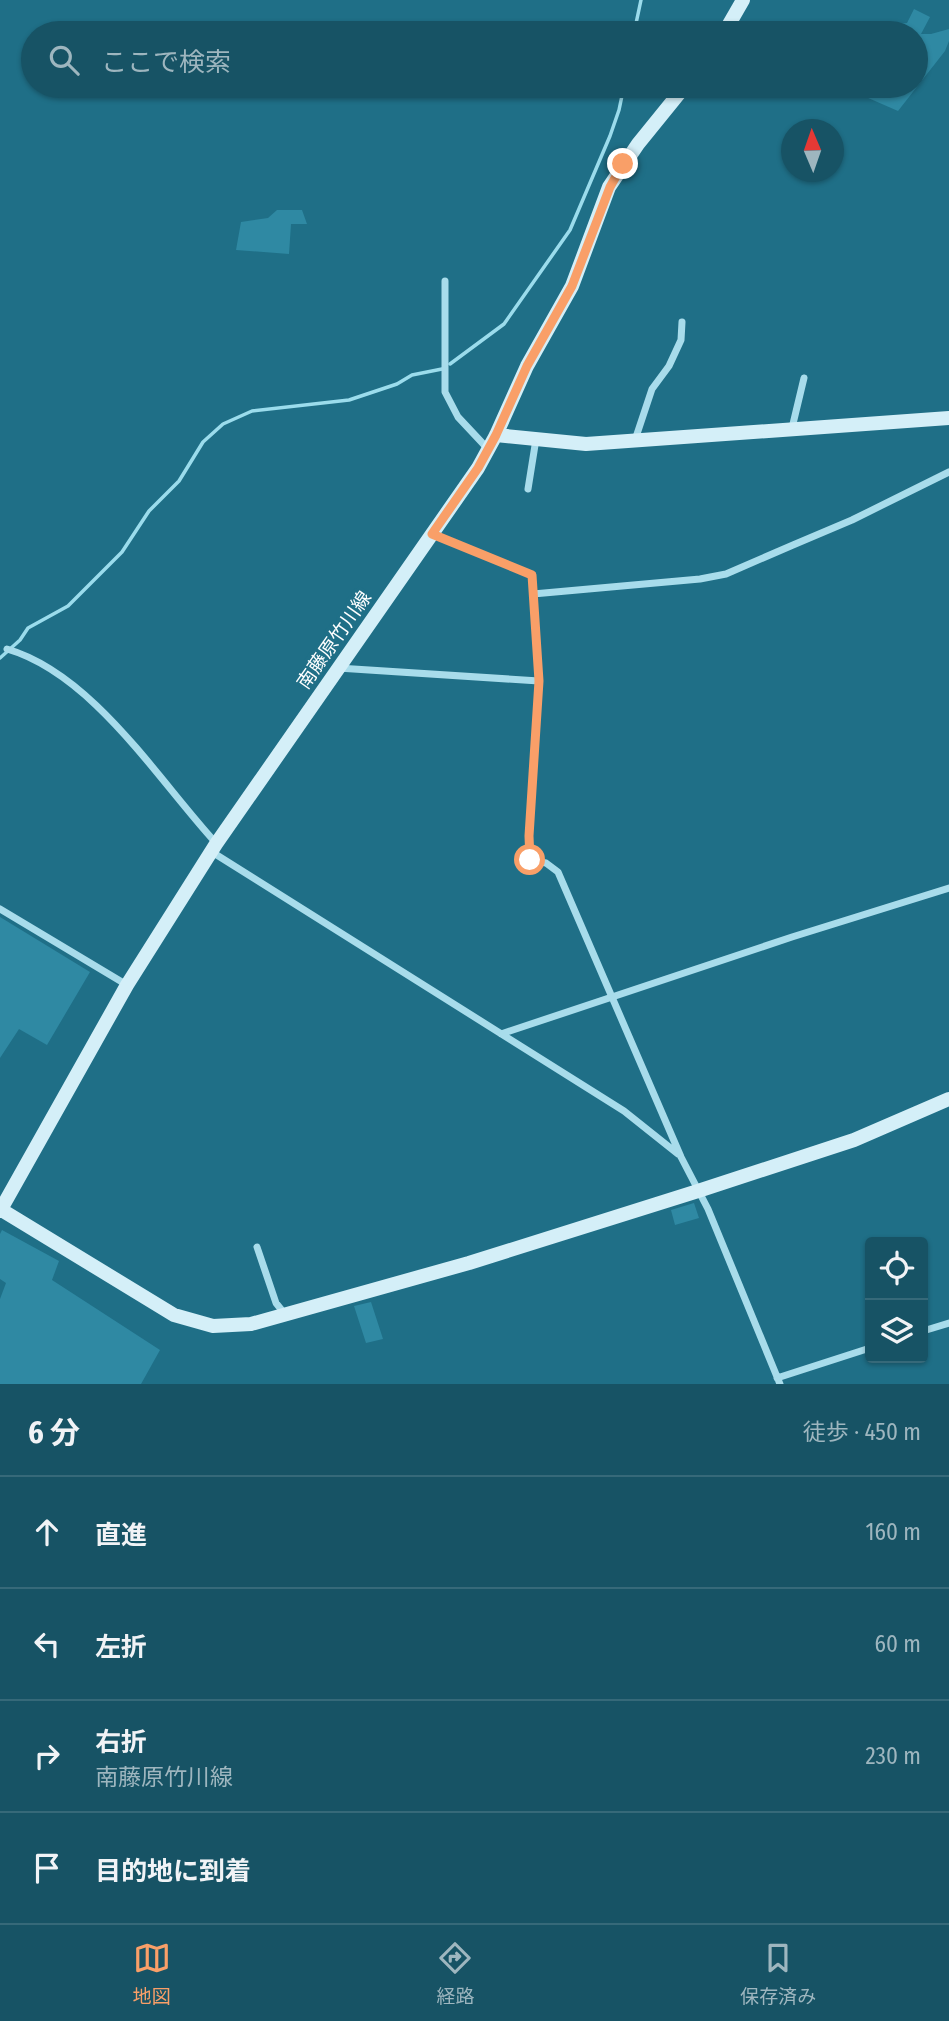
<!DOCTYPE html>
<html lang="ja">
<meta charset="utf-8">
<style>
:root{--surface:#175365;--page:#245d6e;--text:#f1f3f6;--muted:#9eb6bf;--line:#366979;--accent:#f99f68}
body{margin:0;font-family:"Fira Sans Condensed","Noto Sans JP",sans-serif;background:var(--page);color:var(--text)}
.controls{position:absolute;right:21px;bottom:21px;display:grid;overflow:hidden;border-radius:7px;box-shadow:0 2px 5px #0004}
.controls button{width:63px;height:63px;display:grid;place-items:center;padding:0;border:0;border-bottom:2px solid var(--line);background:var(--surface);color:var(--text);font:35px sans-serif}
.compass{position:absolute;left:781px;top:119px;width:63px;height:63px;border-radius:50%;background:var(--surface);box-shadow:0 2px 5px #0004;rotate:358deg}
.stop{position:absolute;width:21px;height:21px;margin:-16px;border:5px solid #f99f68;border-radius:50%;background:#fff}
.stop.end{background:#f99f68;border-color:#fff;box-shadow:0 2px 7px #0008}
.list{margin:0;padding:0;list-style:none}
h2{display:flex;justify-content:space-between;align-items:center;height:91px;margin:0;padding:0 28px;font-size:30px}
h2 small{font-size:23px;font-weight:400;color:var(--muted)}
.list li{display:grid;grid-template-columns:46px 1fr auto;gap:21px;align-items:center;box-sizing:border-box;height:112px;padding:0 28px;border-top:2px solid var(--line)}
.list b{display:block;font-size:26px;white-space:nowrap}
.list p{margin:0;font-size:23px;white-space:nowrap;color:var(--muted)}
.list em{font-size:23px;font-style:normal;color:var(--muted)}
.icon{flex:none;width:38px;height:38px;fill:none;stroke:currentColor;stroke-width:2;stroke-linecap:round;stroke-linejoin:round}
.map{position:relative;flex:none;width:949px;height:1384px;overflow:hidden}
.search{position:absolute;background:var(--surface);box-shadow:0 2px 5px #0004;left:21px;right:21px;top:21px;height:77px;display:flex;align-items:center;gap:18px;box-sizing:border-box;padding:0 24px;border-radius:38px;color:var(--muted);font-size:26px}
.sheet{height:539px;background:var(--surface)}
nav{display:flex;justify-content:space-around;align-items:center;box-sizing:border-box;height:98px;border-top:2px solid var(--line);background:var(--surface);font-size:19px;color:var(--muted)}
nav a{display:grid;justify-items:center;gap:4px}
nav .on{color:var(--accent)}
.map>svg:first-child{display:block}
.green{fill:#2f89a3}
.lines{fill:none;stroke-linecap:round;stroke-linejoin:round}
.stream{stroke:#9bdcec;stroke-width:3.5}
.street{stroke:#a8dceb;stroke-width:7}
.secondary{stroke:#d4eff8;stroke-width:14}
.route{stroke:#f99f68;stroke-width:9}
.labels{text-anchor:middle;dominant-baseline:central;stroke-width:7;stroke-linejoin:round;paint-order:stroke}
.street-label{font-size:19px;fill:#fff;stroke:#1f6f87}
</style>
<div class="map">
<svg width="949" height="1384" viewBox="0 0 949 1384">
<rect width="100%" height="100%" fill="#1f6f87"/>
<path class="green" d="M914 9 930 17 921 34H931L949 29V41L945 51 898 111 859 94 864 86H916V33H891L896 24 907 23Z
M277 210H302L307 224H291L289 254 236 250 241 222 268 218Z
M0 917 90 972 47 1045 19 1029 0 1058Z
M694 1203 699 1218 675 1225 671 1210Z
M2 1230 59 1261 52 1280 160 1350 141 1384H0V1299L6 1283 0 1279V1234Z
M371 1302 383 1339 366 1343 354 1306Z"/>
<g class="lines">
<path class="stream" d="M634 33 641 0
M450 364 504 324 570 230 610 136 619 110 624 86
M0 658 20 640 28 628 68 606 122 552 149 511 179 481 203 442 223 424 252 411 349 400 397 384 412 375 442 369"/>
<path class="street" d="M445 281V392L458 417 488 449
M792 428 804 378
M635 440 652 389 669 366 681 340 682 322
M528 489 536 439
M432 534 532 575 539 681 529 836 530 860 546 863 558 872 681 1157 708 1209 780 1384
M533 594 700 579 726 574 793 545 852 520 949 472
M7 649C93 674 158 780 216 843
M338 668 539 681
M212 852 624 1111 678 1154
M0 909 127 985
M501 1034 792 937 949 888
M257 1247 276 1303 284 1313
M923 1331 949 1323
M777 1378 870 1348"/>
<path class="secondary" d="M724 33 743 0
M496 435 586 444 949 418
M0 1209 174 1315 213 1326 251 1324 469 1263 698 1191 854 1140 949 1099
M0 1211 127 985 216 844 478 468 496 435 527 366 572 286 609 187 638 144 685 86"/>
</g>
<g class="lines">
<path class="route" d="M530 860 529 836 539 681 532 575 432 534 478 468 496 435 527 366 572 286 610 187 623 164"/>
</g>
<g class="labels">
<g class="street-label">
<text transform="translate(334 640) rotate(-55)">南藤原竹川線</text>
</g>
</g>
</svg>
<div class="controls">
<button><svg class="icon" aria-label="locate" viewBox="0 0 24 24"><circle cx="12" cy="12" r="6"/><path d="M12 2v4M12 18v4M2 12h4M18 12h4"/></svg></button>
<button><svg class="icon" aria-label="layers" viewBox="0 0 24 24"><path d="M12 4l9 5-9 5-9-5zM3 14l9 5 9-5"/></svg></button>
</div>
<svg class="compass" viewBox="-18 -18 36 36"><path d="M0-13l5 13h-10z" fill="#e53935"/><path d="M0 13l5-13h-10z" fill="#9eb6bf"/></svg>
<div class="stop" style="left:530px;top:860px"></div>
<div class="stop end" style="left:623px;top:164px"></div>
<div class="search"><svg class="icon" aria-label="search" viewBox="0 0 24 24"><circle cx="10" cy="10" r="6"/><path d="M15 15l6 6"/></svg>ここで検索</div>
</div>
<section class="sheet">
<h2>6 分<small>徒歩 · 450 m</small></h2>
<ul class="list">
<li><svg class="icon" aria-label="ahead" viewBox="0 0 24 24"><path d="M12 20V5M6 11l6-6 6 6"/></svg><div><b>直進</b></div><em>160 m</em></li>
<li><svg class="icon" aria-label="left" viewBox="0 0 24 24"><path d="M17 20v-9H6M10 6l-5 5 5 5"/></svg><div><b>左折</b></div><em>60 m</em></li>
<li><svg class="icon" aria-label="right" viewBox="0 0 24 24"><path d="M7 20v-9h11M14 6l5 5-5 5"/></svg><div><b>右折</b><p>南藤原竹川線</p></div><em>230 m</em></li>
<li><svg class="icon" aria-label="arrive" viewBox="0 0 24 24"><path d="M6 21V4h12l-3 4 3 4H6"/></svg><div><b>目的地に到着</b></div></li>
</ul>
</section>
<nav>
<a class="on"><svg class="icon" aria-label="map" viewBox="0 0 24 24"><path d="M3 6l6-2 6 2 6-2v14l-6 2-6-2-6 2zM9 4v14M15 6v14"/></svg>地図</a>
<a><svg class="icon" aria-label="directions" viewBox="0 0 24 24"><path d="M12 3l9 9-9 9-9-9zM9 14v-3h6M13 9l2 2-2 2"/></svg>経路</a>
<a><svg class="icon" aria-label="saved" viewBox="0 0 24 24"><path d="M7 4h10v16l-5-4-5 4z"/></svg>保存済み</a>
</nav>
